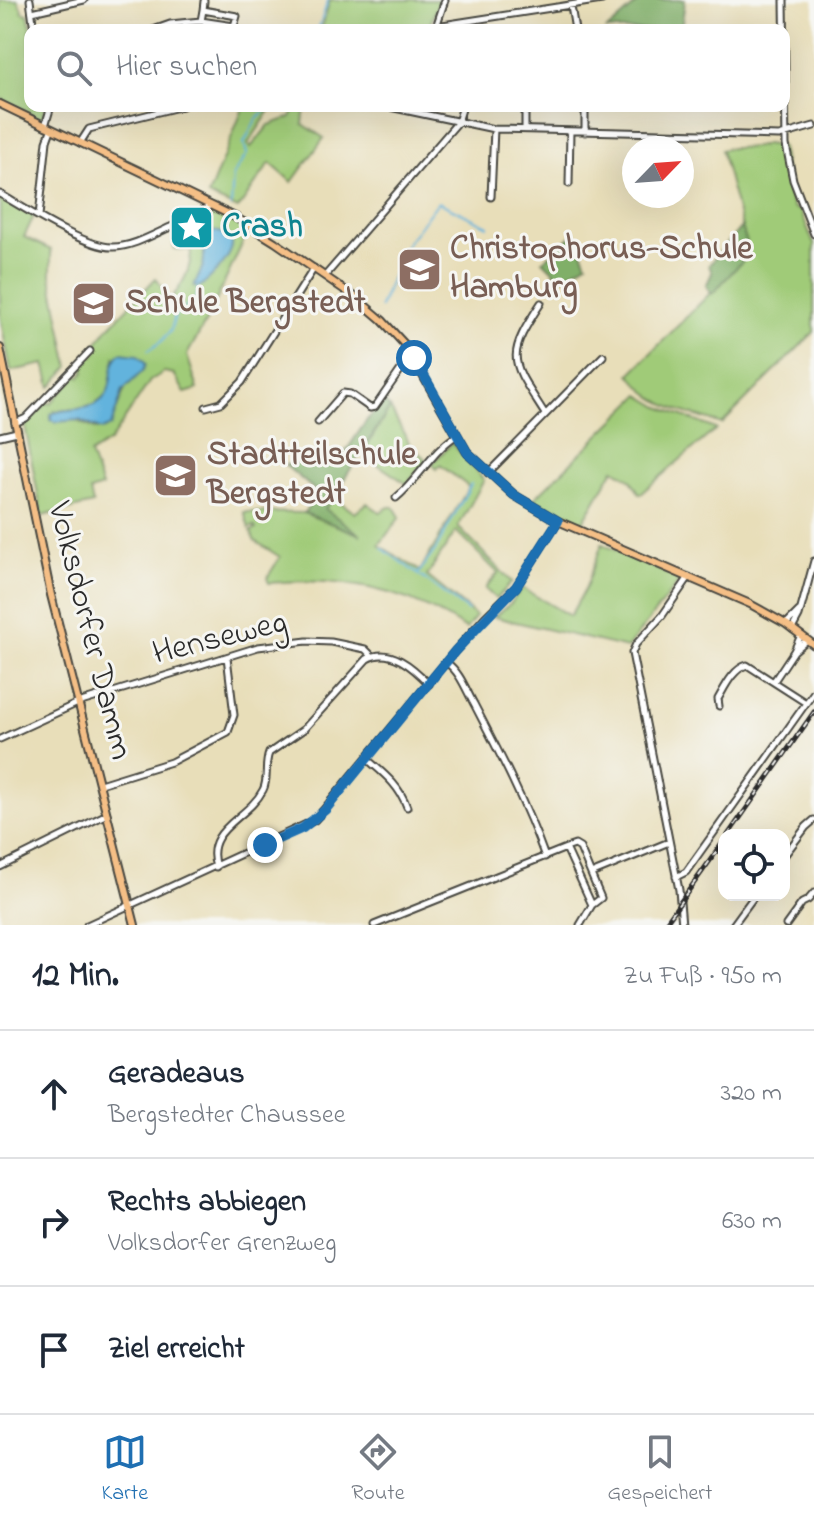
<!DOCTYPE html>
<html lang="de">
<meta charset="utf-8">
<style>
:root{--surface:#fff;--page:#f6f6f7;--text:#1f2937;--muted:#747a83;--line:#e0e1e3;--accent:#1f6fb2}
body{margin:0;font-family:"Indie Flower",sans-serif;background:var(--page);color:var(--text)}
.controls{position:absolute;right:24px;bottom:24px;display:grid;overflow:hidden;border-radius:16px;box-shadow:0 8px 32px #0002}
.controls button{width:72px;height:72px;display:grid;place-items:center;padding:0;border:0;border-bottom:2px solid var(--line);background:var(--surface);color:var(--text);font:40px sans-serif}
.compass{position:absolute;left:622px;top:136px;width:72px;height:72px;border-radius:50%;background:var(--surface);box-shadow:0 8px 32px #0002;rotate:65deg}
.stop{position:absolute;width:24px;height:24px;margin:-18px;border:6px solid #1f6fb2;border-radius:50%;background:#fff}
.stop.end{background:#1f6fb2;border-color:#fff;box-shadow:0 2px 8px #0008}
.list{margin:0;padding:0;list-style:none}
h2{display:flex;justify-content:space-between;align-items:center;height:104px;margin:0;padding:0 32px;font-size:34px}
h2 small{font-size:26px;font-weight:400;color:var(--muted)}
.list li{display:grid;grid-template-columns:52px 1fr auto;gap:24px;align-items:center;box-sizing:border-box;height:128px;padding:0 32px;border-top:2px solid var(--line)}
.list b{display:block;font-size:30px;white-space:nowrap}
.list p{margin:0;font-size:26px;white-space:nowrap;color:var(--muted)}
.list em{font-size:26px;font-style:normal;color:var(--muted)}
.icon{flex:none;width:44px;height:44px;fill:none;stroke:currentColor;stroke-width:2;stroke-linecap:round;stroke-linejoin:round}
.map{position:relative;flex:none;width:814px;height:925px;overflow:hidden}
.search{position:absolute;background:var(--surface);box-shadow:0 8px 32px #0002;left:24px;right:24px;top:24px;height:88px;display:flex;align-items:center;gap:20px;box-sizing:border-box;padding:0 28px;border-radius:16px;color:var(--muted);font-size:30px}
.sheet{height:488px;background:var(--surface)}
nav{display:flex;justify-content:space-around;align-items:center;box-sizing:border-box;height:112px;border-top:2px solid var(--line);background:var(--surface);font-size:22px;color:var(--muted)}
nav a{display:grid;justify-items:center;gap:4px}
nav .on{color:var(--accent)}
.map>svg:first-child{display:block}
.green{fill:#a0cb78;stroke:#667b52;stroke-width:2;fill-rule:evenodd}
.forest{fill:#80af68;stroke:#566d4a;stroke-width:2}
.water{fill:#62b3dd;stroke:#466f84;stroke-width:2}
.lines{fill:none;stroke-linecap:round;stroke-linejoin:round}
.stream{stroke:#62b3dd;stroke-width:2}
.minor-casing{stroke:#474640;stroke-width:9}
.major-casing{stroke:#474640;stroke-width:10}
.minor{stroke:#fff;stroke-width:5}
.major{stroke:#f5bf86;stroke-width:6}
.rail-casing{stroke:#2b2b2b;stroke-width:5}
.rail{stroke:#f6f6f2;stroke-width:2;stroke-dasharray:6;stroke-linecap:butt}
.route{stroke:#1f6fb2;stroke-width:10}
.labels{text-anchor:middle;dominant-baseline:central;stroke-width:6;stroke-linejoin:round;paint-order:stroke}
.culture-label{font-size:34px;font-weight:bold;fill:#0d838f;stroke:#f6f6f2;text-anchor:start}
.education-label{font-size:34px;font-weight:bold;fill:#785e54;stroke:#f6f6f2;text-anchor:start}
.street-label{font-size:34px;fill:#2b2b2b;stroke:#f6f6f2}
</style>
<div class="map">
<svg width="814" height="925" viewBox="0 0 814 925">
<rect width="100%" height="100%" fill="#f6f6f2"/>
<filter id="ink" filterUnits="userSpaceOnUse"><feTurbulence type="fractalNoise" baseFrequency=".0125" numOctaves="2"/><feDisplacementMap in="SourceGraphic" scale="16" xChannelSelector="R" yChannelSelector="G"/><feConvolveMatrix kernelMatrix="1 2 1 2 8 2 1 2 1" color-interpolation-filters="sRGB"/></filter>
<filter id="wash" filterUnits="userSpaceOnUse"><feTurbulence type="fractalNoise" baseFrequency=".006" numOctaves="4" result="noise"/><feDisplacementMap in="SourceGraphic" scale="32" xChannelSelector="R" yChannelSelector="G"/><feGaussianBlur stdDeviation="1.8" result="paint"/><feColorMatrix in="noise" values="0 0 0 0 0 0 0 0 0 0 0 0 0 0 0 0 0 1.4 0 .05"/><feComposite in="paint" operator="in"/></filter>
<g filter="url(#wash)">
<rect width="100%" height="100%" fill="#e8deb9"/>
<path class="green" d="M0 0H18L23 13 28 14 32 30H30V106H45L42 120 0 98Z
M330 0H439L428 30H321Z
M244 106H273L248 144 251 147 269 125 291 117 294 111 292 106H305L303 124 324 138 292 182 270 163 238 209 208 196Z
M765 144 781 146 789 196 793 207 801 212 814 244V332L722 424C683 411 656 409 630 374L749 254 721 150C736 145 751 151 765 144Z
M0 198 34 216 24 237 51 250V277L69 367 51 387 45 364 11 371 0 317Z
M215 209 250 227 208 318 187 355 198 389 185 393 174 374 164 372 150 381 110 441 90 454 102 487 90 491 93 504 42 516 25 426 47 402 50 404 77 375 80 377 85 371 81 366 105 331 156 278 170 301C182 284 191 272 191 250L174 249 173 232 207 218ZM115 358 126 386 110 426 95 429 56 411C76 409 106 409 111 384 113 375 113 367 115 358Z
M640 395 660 407 716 429 640 494 630 479 614 469 583 522 533 500Z
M390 408 410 445 427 460 407 484 362 454Z
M452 443 484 480 458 527 512 582 496 599 485 589 498 573 456 531 427 576 476 616 466 629C406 589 340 576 269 583L267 578 280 557 254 540 251 531 256 529 254 526 249 528 244 512 304 513 355 532 325 509 333 497 355 513 367 503 380 512 389 507H394L400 517 379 545 420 571 469 487 440 465 437 469 432 464Z
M602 544 678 578V583L627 648 494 617 511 603 522 588 570 616 586 587Z"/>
<path class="forest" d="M641 0H685L681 30H607Z
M742 226 749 254 712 294 706 286 712 273 709 265Z
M575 233 587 263 561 279 543 261Z
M384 402 390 408 325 509 361 535 304 513 318 493 285 465 344 454 367 420Z"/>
<path class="water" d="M211 231C257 234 216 273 201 286L194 287C196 280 200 275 202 268 208 254 198 241 211 231Z
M120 353 137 355 146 364 143 371 123 390 111 426 102 430 79 420 56 422 51 420V414C65 407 82 412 96 404 118 392 105 369 120 353Z"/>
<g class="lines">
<path class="stream" d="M318 30 328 0
M231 207 233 175 247 154 244 143 256 120 270 106
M380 307 394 273V263H398L407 243 438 202 488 226
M148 351 162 341 171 330 175 315 197 297 198 287
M382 548 468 611
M418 574 436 549 471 484"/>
</g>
</g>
<g filter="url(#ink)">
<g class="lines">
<defs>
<path id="minor" d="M30 0 34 30
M784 0 786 145 793 180 814 234
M571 6 575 30
M203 10 237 16 234 26 201 21Z
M203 10 204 1
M32 12 84 0
M436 26 602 0
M153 30 170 24 201 21
M435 30 445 0
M385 106 494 129 779 136 814 126
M585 106V132
M45 126 51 106
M525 129V106
M80 143 89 129 183 106
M569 184 570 131
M0 194C26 209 86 248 113 247 131 247 151 236 166 229 181 222 199 216 210 205
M491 197 494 129
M39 216 47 141 51 130
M325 276 458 122 463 106
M541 303C504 359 511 360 545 414
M206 407 221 403 242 382 314 268
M318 422 343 393 350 394 370 408 375 407 411 355
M15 423 26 418 90 351
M0 436 17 432
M488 473 603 356
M396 498C418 480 432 451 456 436
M786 624 799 611
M792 629 799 616 814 561
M794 651 801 635
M447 663C460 672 466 690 474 704 500 754 526 804 545 857
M774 681 794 651 807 640
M719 706 718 699C725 687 733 669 747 665L806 703
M0 739 78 703 258 647 307 641 331 642 365 649 372 656
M367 759C384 774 399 785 407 807
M100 784 171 762 228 732 234 715 227 657
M784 856 806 827 814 820
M0 867 107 814
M216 867C203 829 248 819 263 790 269 779 264 765 269 753L304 729 367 659C390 646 414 668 429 684
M591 874 669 842
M676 877 686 872 814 692
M87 925 315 820 455 651 485 617 516 587 558 521
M374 925 566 848
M580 925 592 905 601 898 580 848 575 845 566 848 592 905
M682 925 679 890 632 653 636 644 662 616 689 577
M733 925 755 895
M786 925 802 903 808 900 814 893"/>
<path id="major" d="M0 104 235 217 275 242 355 297 382 320 406 346 467 452 514 495 558 521 750 604 786 624 814 645
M0 348 51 595 135 925"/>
</defs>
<use href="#minor" class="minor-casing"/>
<use href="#major" class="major-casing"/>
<use href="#minor" class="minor"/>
<use href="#major" class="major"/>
<defs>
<path id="rail" d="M728 835 814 712
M664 925 724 841"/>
</defs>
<use href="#rail" class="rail-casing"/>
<use href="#rail" class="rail"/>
</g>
</g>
<g class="lines" filter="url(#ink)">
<path class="route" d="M265 845 303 828 325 810 455 651 516 587 558 521 514 495 467 452 414 358"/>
</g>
<defs>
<symbol id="sight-square" viewBox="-11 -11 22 22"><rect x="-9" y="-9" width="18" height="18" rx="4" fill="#0f9aa8" stroke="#f6f6f2"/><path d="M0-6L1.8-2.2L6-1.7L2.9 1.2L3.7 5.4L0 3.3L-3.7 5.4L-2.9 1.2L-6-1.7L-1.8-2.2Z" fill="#fff"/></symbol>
<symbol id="school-square" viewBox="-11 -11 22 22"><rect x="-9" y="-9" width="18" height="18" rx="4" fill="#8d6e63" stroke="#f6f6f2"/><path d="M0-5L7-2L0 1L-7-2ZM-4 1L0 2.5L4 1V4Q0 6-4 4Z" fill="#fff"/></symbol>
</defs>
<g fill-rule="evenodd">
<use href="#sight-square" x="166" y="202" width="51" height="51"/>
<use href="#school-square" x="394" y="244" width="51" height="51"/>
<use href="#school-square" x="68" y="278" width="51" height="51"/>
<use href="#school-square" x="150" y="450" width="51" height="51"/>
</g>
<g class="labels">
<g class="culture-label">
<text x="222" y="228">Crash</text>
</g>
<g class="education-label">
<text x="450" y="250">Christophorus-Schule<tspan x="450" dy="39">Hamburg</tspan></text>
<text x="125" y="304">Schule Bergstedt</text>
<text x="207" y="456">Stadtteilschule<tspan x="207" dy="39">Bergstedt</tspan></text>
</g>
<g class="street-label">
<text transform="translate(89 631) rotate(76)">Volksdorfer Damm</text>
<text transform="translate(220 639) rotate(-14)">Henseweg</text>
</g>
</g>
</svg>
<div class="controls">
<button><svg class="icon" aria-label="locate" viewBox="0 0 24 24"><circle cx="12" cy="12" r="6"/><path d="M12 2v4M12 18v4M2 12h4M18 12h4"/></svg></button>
</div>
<svg class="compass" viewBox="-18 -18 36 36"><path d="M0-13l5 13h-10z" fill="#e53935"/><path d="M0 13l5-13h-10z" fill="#747a83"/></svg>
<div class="stop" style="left:414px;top:358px"></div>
<div class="stop end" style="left:265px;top:845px"></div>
<div class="search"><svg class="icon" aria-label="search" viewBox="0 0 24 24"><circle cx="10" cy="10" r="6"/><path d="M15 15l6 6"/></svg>Hier suchen</div>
</div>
<section class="sheet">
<h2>12 Min.<small>Zu Fuß · 950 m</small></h2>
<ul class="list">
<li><svg class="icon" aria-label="ahead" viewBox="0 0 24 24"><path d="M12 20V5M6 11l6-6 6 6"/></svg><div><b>Geradeaus</b><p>Bergstedter Chaussee</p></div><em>320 m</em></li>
<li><svg class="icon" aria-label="right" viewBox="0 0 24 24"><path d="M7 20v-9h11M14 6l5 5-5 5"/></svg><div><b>Rechts abbiegen</b><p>Volksdorfer Grenzweg</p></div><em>630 m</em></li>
<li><svg class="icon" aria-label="arrive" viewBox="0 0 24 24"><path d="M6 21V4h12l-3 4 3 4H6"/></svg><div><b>Ziel erreicht</b></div></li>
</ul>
</section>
<nav>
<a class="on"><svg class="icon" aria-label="map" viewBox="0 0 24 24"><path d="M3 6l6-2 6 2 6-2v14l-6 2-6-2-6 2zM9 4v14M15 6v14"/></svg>Karte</a>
<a><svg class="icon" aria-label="directions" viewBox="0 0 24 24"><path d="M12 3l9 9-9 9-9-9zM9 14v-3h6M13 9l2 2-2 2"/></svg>Route</a>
<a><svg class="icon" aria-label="saved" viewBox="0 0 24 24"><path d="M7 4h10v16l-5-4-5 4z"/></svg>Gespeichert</a>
</nav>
